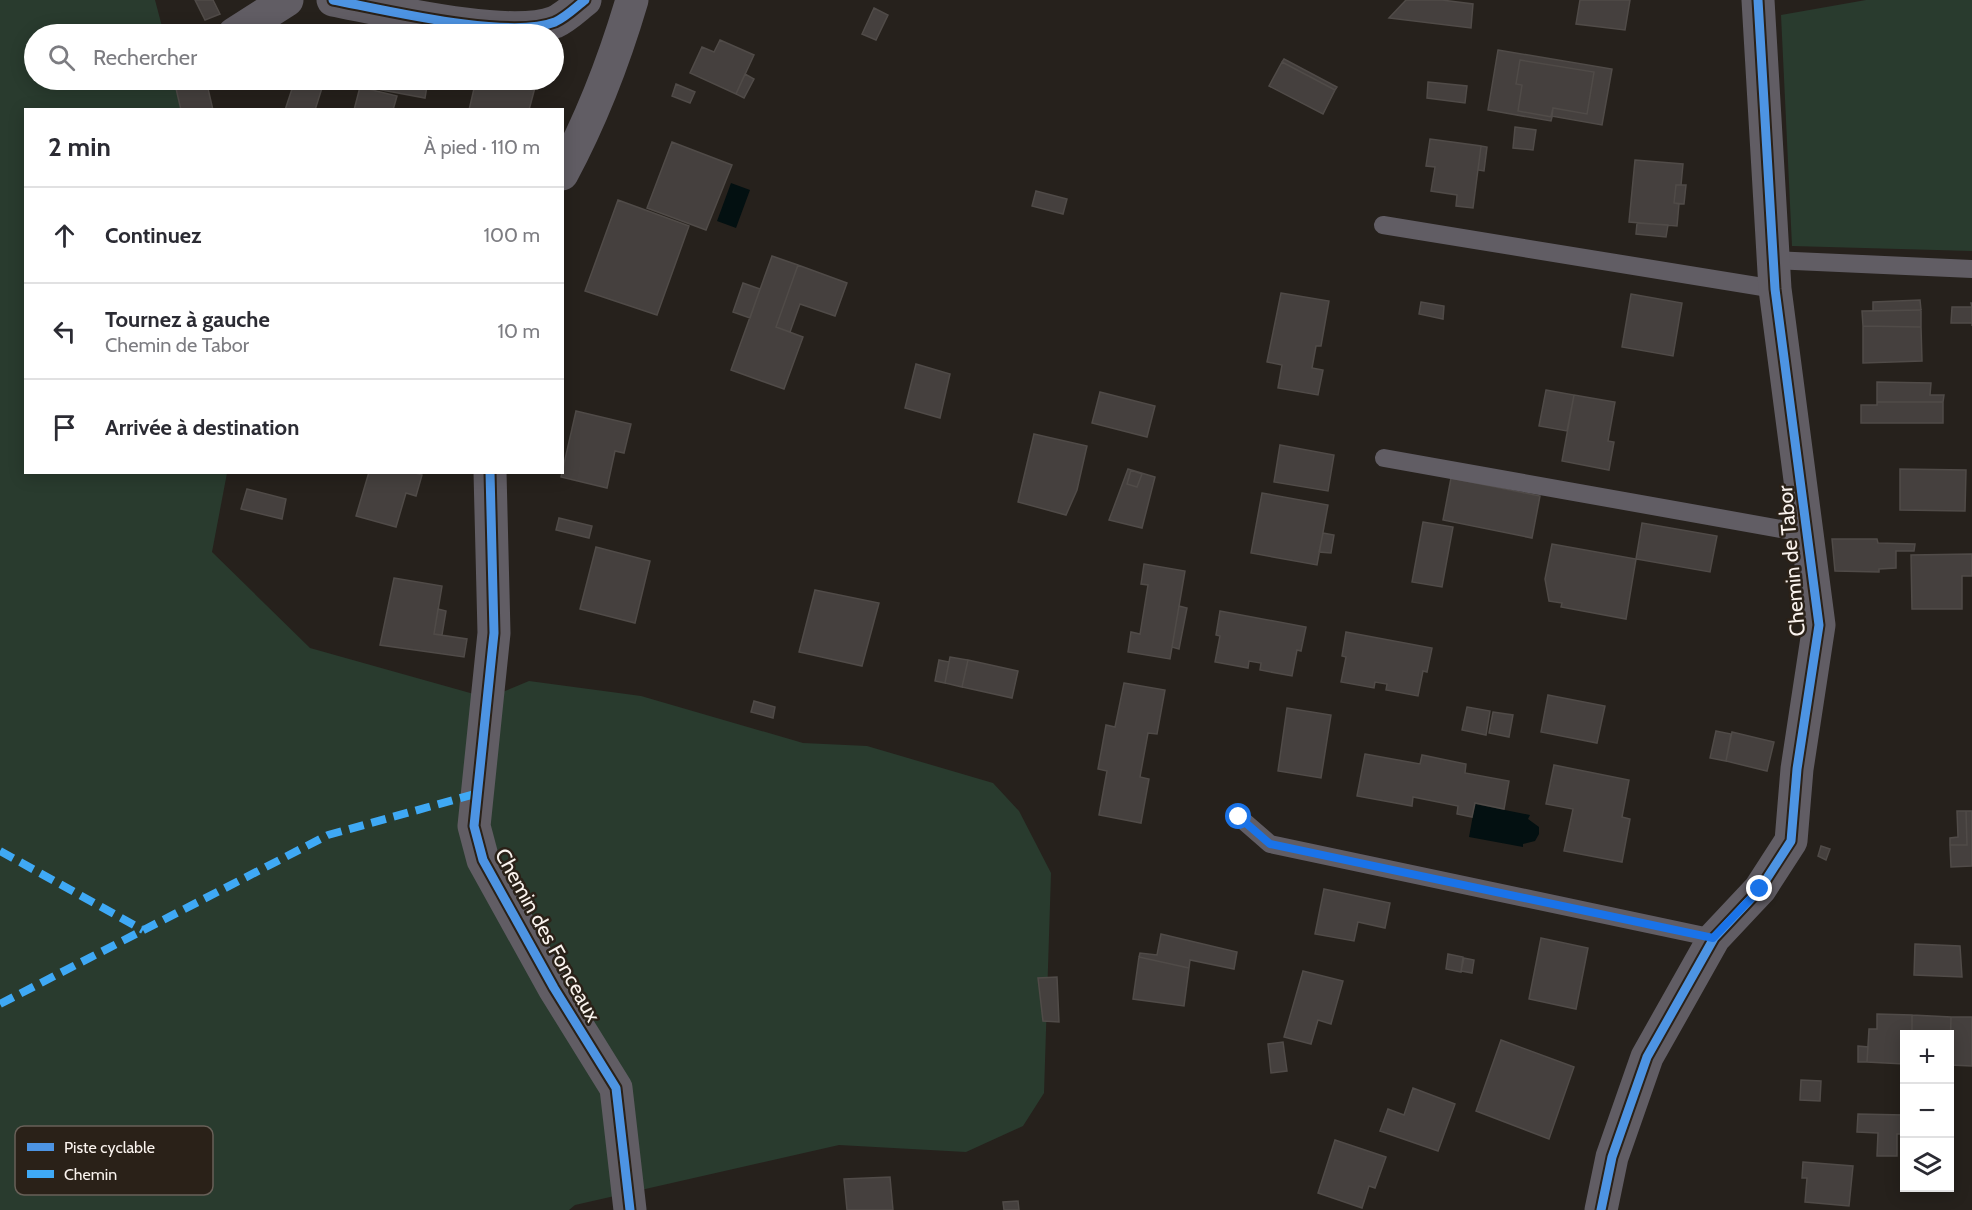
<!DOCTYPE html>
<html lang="fr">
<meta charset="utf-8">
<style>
:root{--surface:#fff;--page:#f7f7f7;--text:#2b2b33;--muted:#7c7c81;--line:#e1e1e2}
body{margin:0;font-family:Cabin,sans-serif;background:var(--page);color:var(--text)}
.controls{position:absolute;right:18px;bottom:18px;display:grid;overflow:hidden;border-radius:0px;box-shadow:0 3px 15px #0003}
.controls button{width:54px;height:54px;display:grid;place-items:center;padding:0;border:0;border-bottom:2px solid var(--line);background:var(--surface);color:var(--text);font:30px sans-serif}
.stop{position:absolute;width:18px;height:18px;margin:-14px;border:4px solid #1a73e8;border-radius:50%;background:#fff}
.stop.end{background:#1a73e8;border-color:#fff;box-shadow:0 2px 6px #0008}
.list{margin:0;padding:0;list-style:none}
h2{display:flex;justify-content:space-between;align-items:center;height:78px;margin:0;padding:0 24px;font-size:26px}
h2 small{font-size:20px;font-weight:400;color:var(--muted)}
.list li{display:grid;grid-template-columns:39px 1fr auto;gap:18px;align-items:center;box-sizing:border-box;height:96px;padding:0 24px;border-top:2px solid var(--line)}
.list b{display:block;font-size:22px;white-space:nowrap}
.list p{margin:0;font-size:20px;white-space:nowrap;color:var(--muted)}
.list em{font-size:20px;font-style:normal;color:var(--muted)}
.icon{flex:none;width:33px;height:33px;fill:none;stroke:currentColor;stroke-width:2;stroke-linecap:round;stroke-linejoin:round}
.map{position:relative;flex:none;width:1972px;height:1210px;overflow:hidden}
.search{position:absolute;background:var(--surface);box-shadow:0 3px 15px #0003;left:24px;top:24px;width:540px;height:66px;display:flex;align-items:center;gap:15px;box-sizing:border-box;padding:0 21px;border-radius:33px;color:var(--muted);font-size:22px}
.panel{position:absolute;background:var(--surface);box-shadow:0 3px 15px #0003;left:24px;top:108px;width:540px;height:366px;border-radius:0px}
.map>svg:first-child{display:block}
.green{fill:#293b2e}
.water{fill:#031011}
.building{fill:#45403e;stroke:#504b48;stroke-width:1.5}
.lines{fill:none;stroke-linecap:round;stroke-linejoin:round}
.service{stroke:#615d64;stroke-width:18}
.minor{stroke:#615d64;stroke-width:33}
.quiet{stroke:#3fa9f5;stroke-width:8;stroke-dasharray:15 8;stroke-linecap:butt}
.cycleway-casing{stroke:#2a2118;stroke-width:13}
.cycleway{stroke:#4d94e3;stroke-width:9}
.route{stroke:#1a73e8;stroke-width:8}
.labels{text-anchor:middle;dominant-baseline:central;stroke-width:5;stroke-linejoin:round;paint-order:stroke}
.street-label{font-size:21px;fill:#faf3ee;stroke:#2a2118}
.key{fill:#2a2118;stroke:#686058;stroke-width:1.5}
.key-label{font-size:16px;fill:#faf3ee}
</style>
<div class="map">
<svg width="1972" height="1210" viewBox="0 0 1972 1210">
<rect width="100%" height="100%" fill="#26211c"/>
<path class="green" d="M0 0H155L164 34H34V80H175L183 109 26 110V472L227 473 212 552 310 648 488 698 529 681 641 696 803 743 867 746 993 783 1019 811 1051 873 1044 1093 1023 1126 966 1152 839 1145 575 1205 569 1210H0Z
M1866 0H1972V251L1792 246 1781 15Z"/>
<path class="water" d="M731 183 750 190 736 228 717 221Z
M1475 804 1530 815 1528 819 1539 827V834L1535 841 1523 844V847L1469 837Z"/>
<path class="building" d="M195 0H213L220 14 205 20Z
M1406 0H1442L1473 4 1471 28 1389 18Z
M1580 0H1630L1625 30 1576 24Z
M874 8 888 15 876 40 862 34Z
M296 30 297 34H271V31Z
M720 40 754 55 736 94 690 73 702 47 714 52Z
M1498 50 1612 69 1602 125 1551 116 1553 108 1587 114 1594 72 1520 60 1516 84 1522 85 1518 111 1552 117 1551 121 1488 110Z
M1284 59 1337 87 1335 90 1282 62Z
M1520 60 1594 72 1587 114 1553 108 1552 117 1518 111 1522 85 1516 84Z
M1282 62 1335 90 1323 114 1269 86Z
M745 74 754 79 744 98 736 94Z
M174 80H206L213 110H181Z
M295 80 322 88 315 110H285Z
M377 80H428L425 98 376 89Z
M476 80H537L529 110H469Z
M1428 82 1467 86 1465 103 1427 98Z
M676 84 695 92 690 103 672 96Z
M360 87 397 96 393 110H354Z
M1515 127 1536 130 1533 150 1513 148Z
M1430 139 1481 146 1473 208 1456 206 1457 195 1431 191 1435 167 1426 166Z
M672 142 732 165 706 230 647 208Z
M1481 146 1487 147 1484 171 1478 170Z
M1635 160 1683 164 1681 185H1676L1674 203 1679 204 1677 226 1629 222Z
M1676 185H1686L1684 204 1674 203Z
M1036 191 1067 199 1063 214 1032 206Z
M618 200 689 226 657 315 585 291Z
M1637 223 1668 225 1666 237 1636 234Z
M772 256 798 265 776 327 803 337 784 389 731 370Z
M798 265 847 283 835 316 800 304 790 332 776 327Z
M743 283 760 289 750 318 733 312Z
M1281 293 1329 301 1321 346H1316L1312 368 1323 370 1318 395 1278 388 1282 365 1267 362Z
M1631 294 1682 303 1673 356 1622 347Z
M1920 300 1921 310 1873 311V302Z
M1421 302 1444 306 1443 319 1419 314Z
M1971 303H1972V326V323H1951L1952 307H1972Z
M1921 310V327L1863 326 1862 311Z
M1863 326 1921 327 1922 361 1863 363Z
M916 364 950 374 940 418 905 408Z
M1877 382 1931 383 1930 395H1944L1943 402H1877Z
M1546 390 1574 395 1567 431 1539 426Z
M1100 392 1155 406 1147 437 1092 423Z
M1574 395 1615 402 1608 441 1614 442 1609 470 1562 461Z
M1877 402H1943V423H1861V405H1877Z
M576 411 631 424 624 453 615 451 607 488 561 477Z
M1034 434 1087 446 1077 490 1066 515 1018 502Z
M1280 445 1334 455 1328 491 1274 482Z
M1128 469 1155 477 1142 528 1109 520Z
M1900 469 1966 470 1965 511 1900 510Z
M1131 470 1142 474 1137 487 1127 484Z
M369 472H412L422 475 416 496 406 493 396 527 356 516Z
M1451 478 1540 496 1532 538 1443 520Z
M247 489 286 499 282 519 241 509Z
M1262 493 1328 505 1317 565 1251 553Z
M559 518 592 526 589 538 556 530Z
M1423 522 1453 527 1442 587 1412 582Z
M1642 523 1717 536 1710 572 1636 559Z
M1323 533 1334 535 1331 553 1319 552Z
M1832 539H1877L1878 543 1915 544 1914 551H1896V568L1879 569V572L1835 571Z
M1552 544 1636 559 1626 619 1561 607 1562 603 1549 601 1545 579Z
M596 547 650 561 635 623 580 609Z
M1972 554V576H1962V609H1912L1911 555Z
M1144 564 1185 571 1170 659 1128 652 1131 632 1140 634 1148 585 1141 584Z
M394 578 442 586 434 634 467 639 464 657 380 645Z
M815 590 879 603 862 666 799 652Z
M1179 606 1187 608 1179 649 1172 647Z
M438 609 446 611 442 635 434 634Z
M1220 611 1306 627 1301 651 1297 650 1292 676 1260 670 1261 663 1249 661 1248 668 1215 662 1220 636 1216 635Z
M1346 632 1432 648 1427 672 1423 671 1418 696 1386 690 1387 684 1375 682 1374 688 1341 682 1346 657 1342 656Z
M950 657 968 660 962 687 945 683Z
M939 660 949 662 945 683 935 681Z
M968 660 1018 671 1012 698 962 687Z
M1124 683 1165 690 1157 734 1148 733 1140 777 1149 779 1141 823 1099 815 1107 771 1098 769 1106 725 1115 727Z
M1548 695 1605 706 1597 743 1541 732Z
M754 701 775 707 773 718 751 712Z
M1467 707 1490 711 1486 735 1462 730Z
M1287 708 1331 715 1321 778 1278 771Z
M1493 712 1513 715 1509 737 1489 733Z
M1716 731 1731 734 1726 761 1710 758Z
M1732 732 1774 742 1767 771 1726 761Z
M1365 754 1420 764 1422 755 1466 764 1465 773 1509 781 1504 809 1475 803 1472 817 1457 814 1458 806 1413 797 1412 806 1357 796Z
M1554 765 1629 780 1622 817 1630 819 1622 862 1564 851 1573 809 1546 804Z
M1957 811H1966L1967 845H1950V838L1958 837Z
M1966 811H1972V866L1951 867 1950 845H1967Z
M1821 846 1830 849 1826 860 1818 856Z
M1324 889 1390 903 1385 928 1358 922 1354 941 1315 934Z
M1161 934 1237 952 1234 969 1190 960 1189 968 1139 957 1140 953 1157 955Z
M1541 938 1588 948 1576 1009 1529 999Z
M1915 944 1960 946 1962 977 1914 975Z
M1448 954 1463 957 1461 972 1446 969Z
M1139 957 1189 968 1184 1006 1133 999Z
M1464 958 1474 960 1472 973 1461 971Z
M1303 971 1343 981 1331 1024 1318 1020 1311 1044 1284 1037Z
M1057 977 1059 1022 1043 1021 1038 978Z
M1877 1014 1912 1015V1034H1904V1064L1867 1062 1869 1029H1877Z
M1912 1015 1951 1017 1950 1048V1034H1912Z
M1951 1017H1972V1066L1950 1065Z
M1501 1040 1574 1067 1549 1139 1476 1111Z
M1283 1042 1287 1071 1271 1073 1268 1044Z
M1858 1046 1868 1047 1867 1062H1858Z
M1801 1080 1821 1081 1820 1101 1800 1100Z
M1413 1088 1455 1104 1438 1151 1380 1131 1388 1109 1404 1115Z
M1858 1114 1904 1115 1903 1134H1897V1156H1877L1878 1133 1857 1132Z
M1335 1140 1386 1157 1375 1188 1369 1186 1362 1208 1318 1193Z
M1803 1162 1853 1166 1849 1206 1805 1202 1807 1178H1802Z
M890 1177 893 1210H847L844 1179Z
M1018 1201 1019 1210H1004L1003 1202Z"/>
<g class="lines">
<path class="service" d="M1383 225 1775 289
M1775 260 1972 269
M1384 458 1809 534
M1239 817 1270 844 1714 938"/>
<path class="minor" d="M333 0C385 10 509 40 555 22 566 17 576 7 585 0
M234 34 287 0
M562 174C592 118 614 61 632 0
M490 472 494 633 474 826 483 860 554 988 616 1088 630 1210
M1601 1210 1612 1157 1647 1057 1714 938 1760 889 1791 841 1797 769 1819 625 1775 289 1758 0"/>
<path class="quiet" d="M0 851 143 930
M0 1004 328 835 475 794"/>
<defs>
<path id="cycleway" d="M333 0C385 10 509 40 555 22 566 17 576 7 585 0
M490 472 494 633 474 826 483 860 554 988 616 1088 630 1210
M1601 1210 1612 1157 1647 1057 1714 938 1760 889 1791 841 1797 769 1819 625 1775 289 1758 0"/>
</defs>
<use href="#cycleway" class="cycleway-casing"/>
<use href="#cycleway" class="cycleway"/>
</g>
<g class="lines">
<path class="route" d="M1239 817 1270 844 1713 938 1760 889"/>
</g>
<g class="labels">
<g class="street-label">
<text transform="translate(1791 561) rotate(-95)">Chemin de Tabor</text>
<text transform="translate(548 935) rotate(61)">Chemin des Fonceaux</text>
</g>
</g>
<rect x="15" y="1126" width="198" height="69" rx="9" class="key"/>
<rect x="27" y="1143" width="27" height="8" fill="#4d94e3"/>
<rect x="27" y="1170" width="27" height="8" fill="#3fa9f5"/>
<g class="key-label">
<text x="64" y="1153">Piste cyclable</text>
<text x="64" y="1180">Chemin</text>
</g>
</svg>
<div class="controls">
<button>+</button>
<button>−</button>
<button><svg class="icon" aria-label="layers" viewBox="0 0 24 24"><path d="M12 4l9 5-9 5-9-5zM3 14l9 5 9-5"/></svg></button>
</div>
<div class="stop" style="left:1239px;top:817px"></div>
<div class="stop end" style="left:1760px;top:889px"></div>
<div class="search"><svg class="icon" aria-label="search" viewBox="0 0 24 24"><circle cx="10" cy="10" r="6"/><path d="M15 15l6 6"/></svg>Rechercher</div>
<section class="panel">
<h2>2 min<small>À pied · 110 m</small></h2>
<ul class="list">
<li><svg class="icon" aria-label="ahead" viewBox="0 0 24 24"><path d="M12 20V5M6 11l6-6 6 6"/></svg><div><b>Continuez</b></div><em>100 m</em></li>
<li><svg class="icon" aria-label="left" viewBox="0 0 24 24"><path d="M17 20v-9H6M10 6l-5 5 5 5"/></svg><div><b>Tournez à gauche</b><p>Chemin de Tabor</p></div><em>10 m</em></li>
<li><svg class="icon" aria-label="arrive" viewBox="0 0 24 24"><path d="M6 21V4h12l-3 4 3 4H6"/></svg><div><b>Arrivée à destination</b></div></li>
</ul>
</section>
</div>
